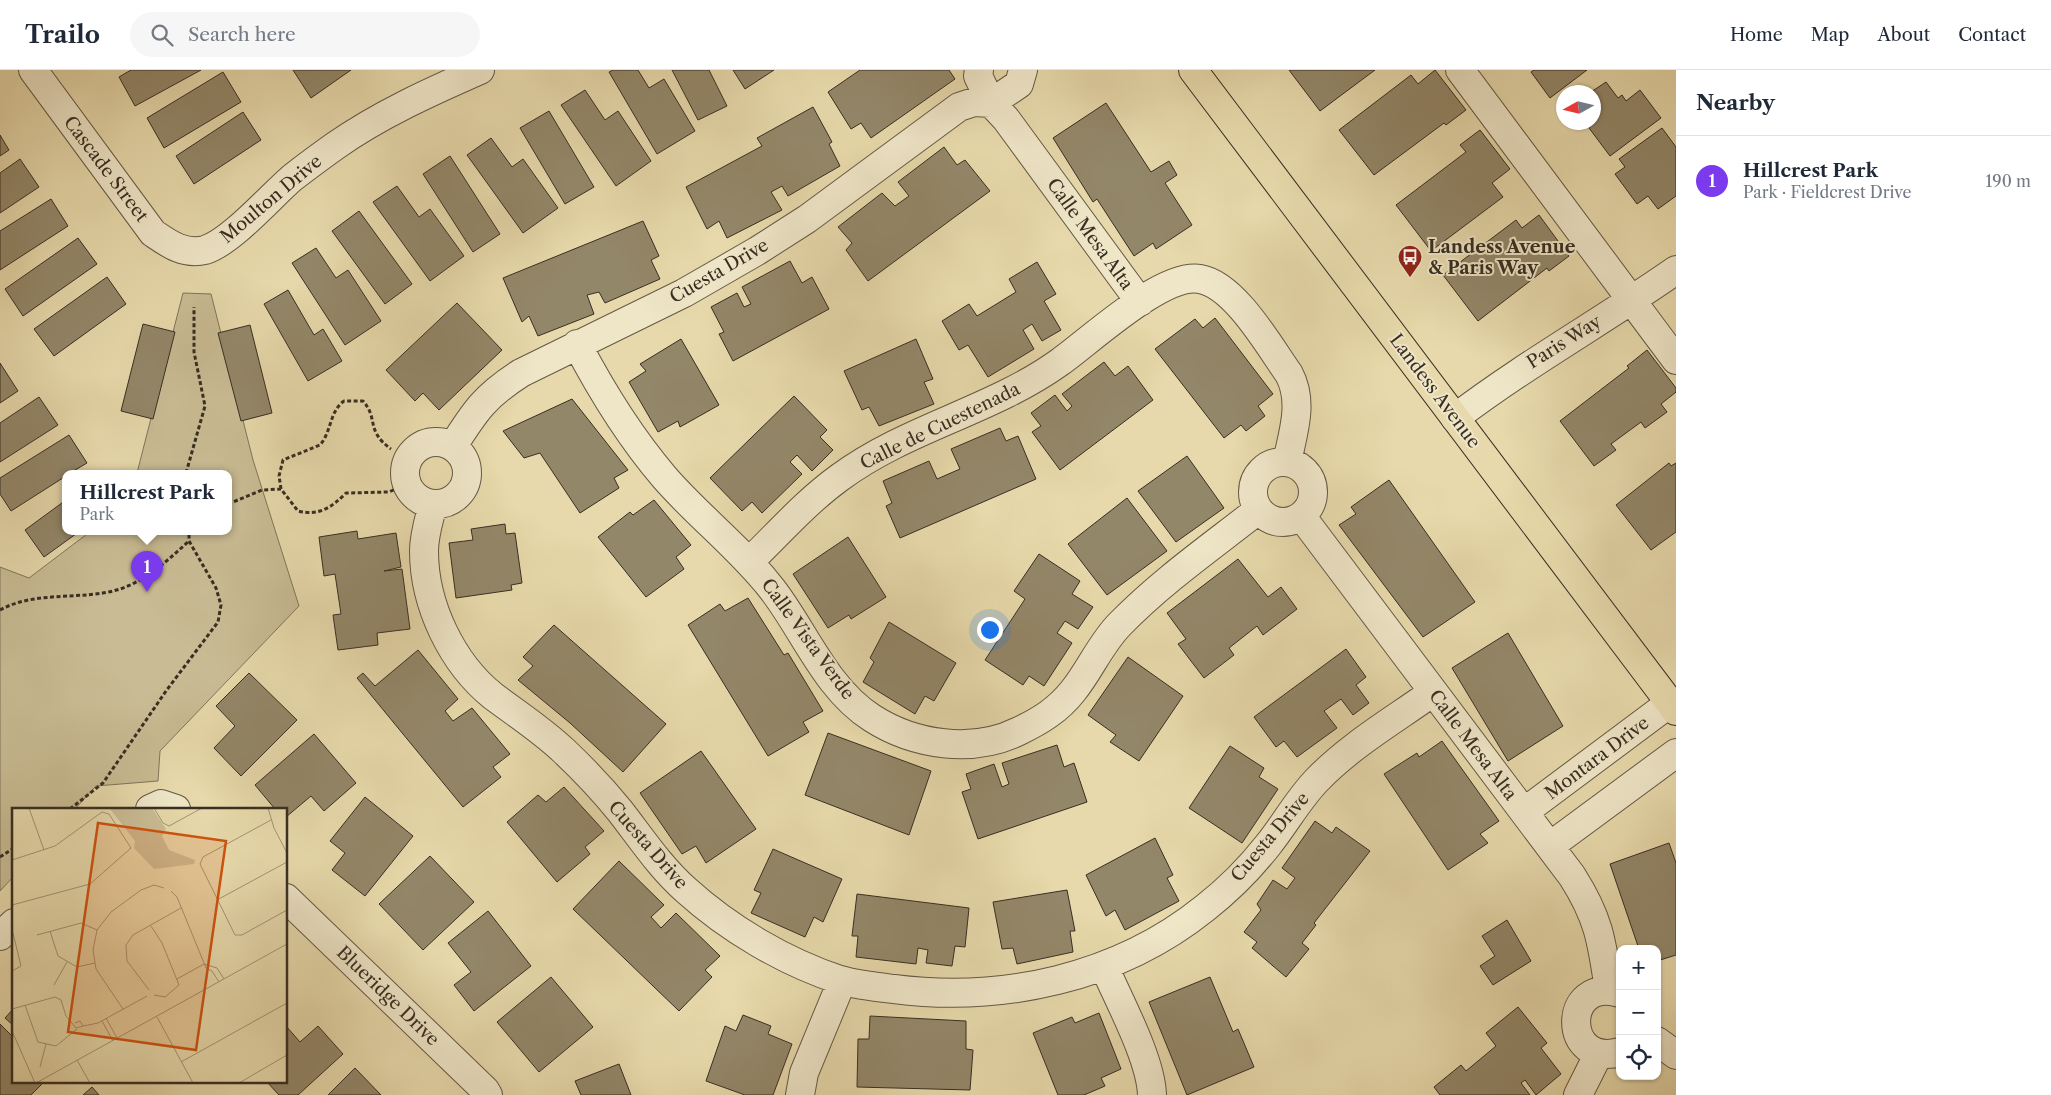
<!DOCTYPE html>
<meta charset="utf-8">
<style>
:root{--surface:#fff;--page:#f6f6f7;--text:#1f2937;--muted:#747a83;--line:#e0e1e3;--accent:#7c3aed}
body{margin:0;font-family:"Libre Caslon Text",serif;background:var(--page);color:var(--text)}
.controls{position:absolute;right:15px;bottom:15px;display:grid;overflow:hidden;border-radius:10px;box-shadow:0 1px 4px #0004}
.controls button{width:45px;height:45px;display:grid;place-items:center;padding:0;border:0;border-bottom:1px solid var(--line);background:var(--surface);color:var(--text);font:25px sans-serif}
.compass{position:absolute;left:1556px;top:15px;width:45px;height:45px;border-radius:50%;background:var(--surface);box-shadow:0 1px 4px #0004;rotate:262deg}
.you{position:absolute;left:989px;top:559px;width:18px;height:18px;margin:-12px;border:4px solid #fff;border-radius:50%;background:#1a73e8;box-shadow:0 0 0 8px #1a73e833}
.badge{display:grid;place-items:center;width:32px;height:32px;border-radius:50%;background:var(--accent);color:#fff;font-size:16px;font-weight:700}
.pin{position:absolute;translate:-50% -41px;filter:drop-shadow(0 1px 2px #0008)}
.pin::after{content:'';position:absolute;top:26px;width:18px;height:15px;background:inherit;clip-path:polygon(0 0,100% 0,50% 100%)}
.popup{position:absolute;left:62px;top:400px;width:170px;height:65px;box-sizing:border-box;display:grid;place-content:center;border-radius:10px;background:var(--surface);filter:drop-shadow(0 1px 4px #0005);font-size:16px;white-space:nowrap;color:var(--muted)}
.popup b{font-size:19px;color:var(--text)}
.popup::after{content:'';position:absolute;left:50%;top:100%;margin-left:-10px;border:10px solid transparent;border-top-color:var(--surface)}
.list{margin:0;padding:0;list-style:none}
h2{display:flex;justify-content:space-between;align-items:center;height:65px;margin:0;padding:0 20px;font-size:21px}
h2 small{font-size:16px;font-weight:400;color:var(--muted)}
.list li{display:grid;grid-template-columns:32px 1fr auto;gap:15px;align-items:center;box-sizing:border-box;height:90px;padding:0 20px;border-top:1px solid var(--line)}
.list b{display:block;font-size:19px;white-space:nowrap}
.list p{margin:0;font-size:16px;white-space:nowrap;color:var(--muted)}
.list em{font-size:16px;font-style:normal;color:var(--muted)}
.icon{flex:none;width:28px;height:28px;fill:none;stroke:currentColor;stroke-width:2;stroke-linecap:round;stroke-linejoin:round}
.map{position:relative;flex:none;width:1676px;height:1025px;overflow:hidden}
header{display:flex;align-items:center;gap:30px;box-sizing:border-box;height:70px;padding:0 25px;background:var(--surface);border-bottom:1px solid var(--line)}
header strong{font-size:24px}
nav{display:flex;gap:28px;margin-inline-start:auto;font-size:18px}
.search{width:350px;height:45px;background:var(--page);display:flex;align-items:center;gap:12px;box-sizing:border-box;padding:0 18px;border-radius:28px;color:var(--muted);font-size:19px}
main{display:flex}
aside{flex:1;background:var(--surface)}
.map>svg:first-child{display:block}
.green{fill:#c9bc94;stroke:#80755b}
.building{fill:#938769;stroke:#382e22}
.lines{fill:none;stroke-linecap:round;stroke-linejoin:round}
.minor-casing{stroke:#645944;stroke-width:30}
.major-casing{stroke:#382e22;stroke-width:30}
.path{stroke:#382e22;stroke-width:3;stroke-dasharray:4 2.5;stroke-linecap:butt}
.minor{stroke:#efe6c8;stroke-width:28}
.major{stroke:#e7d9ab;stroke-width:28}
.labels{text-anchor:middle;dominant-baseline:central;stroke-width:4;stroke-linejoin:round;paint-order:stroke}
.street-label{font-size:18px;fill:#382e22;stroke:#efe6c8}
.poi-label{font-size:18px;font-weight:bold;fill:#382e22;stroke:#efe6c8;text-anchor:start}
.inset-road{fill:none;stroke:#a19574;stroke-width:1}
.view{fill:#ce530f;fill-opacity:0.15;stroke:#ce530f;stroke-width:2.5}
.inset-edge{fill:none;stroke:#382e22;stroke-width:2.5}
</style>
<header>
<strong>Trailo</strong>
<div class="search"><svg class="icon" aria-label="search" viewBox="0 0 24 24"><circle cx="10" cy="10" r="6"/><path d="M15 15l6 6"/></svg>Search here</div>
<nav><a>Home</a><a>Map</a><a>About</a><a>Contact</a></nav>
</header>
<main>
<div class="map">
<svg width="1676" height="1025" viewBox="0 0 1676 1025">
<rect width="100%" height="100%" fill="#e7d9ab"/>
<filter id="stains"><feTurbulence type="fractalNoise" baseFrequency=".004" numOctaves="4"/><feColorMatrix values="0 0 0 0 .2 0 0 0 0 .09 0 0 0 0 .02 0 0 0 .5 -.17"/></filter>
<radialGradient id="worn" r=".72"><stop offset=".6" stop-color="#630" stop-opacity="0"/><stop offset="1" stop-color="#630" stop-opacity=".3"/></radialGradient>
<path class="green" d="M183 223 211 224 253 390 299 536 160 681 158 711 96 716 75 739H14V806L0 821V497L29 508 91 461H228V403H137Z"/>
<path class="building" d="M131 0H201L135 36 119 7Z
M293 0H351L311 28Z
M613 0H638L649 18 664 9 695 61 657 84 609 2Z
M672 0H709L727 36 698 50Z
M733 0H774L745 19Z
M860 0H949L955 9 871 68 861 53 851 59 828 22Z
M1289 0H1375L1320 41Z
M1435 0 1466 40 1446 55 1444 53 1374 105 1339 60 1411 5 1418 14Z
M1534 0H1587L1550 28 1531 2Z
M223 2 241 32 164 78 147 48Z
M1606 12 1618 28 1622 25 1626 31 1640 20 1661 48 1610 86 1589 58 1591 56 1588 52H1594V22H1591Z
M585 20 605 50 618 41 651 91 616 116 561 35Z
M1106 33 1151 102 1169 91 1177 105 1165 113 1192 155 1156 179 1153 173 1134 186 1097 129 1093 132 1053 68Z
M813 37 832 72 829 74 840 96 788 126 782 116 771 122 782 140 727 168 719 151 707 159 686 117 762 76 757 68Z
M549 41 594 117 565 134 520 58Z
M243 42 261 70 194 114 176 86Z
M1662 58 1676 77V126L1658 139 1648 126 1637 134 1615 104 1625 97 1619 89Z
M1480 60 1510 99 1492 113 1503 127 1431 181 1396 135 1466 82 1460 75Z
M0 65 9 80 0 86Z
M491 68 512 97 523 89 558 138 523 163 467 85Z
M944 77 957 95 965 90 990 121 868 211 846 180 852 173 838 157 882 123 895 136 909 126 898 112Z
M450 86 500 164 473 182 423 104Z
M20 89 39 117 0 143V103Z
M397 116 419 147 430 139 464 186 430 211 373 132Z
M51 129 68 156 0 200V161Z
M359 141 412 214 385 234 332 161Z
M1539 145 1569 186 1549 201 1547 198 1478 251 1443 205 1516 150 1522 158Z
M643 151 659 186 651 190 660 209 605 233 599 222 587 225 594 244 538 266 529 246 522 252 503 208Z
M78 168 97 194 23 246 5 219Z
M316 178 336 208 348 200 381 251 345 275 292 193Z
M790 191 802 213 812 207 829 239 733 291 719 264 724 262 711 237 737 223 744 237 751 234 742 217Z
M1037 192 1056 224 1044 231 1061 260 1042 271 1032 254 1023 260 1034 279 988 307 968 275 959 280 942 251 969 234 977 246 1016 222 1009 209Z
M107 207 126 234 54 286 34 259Z
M288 220 314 265 323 259 342 291 308 311 264 234Z
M457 233 502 280 439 340 423 323 415 331 386 300Z
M1215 248 1273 324 1258 336 1265 346 1246 361 1241 355 1224 368 1155 279 1195 249 1203 258Z
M143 254 175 262 153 349 121 341Z
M250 255 272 343 241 351 218 263Z
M681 269 719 335 680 357 678 351 658 362 629 312 646 301 640 294Z
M916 269 933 309 924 312 934 334 879 356 869 337 862 340 844 301Z
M1647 280 1676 318V322L1661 334 1667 342 1645 358 1641 352 1611 374 1616 380 1594 396 1560 351 1629 298 1627 296Z
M1104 292 1115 306 1128 296 1153 330 1060 400 1032 362 1041 356 1031 343 1055 325 1067 341 1072 336 1062 324Z
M0 293 18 321 0 333Z
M794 326 827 360 820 367 833 380 812 401 797 385 790 392 802 404 762 443 752 432 742 441 710 408Z
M39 327 58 355 0 392V353Z
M572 329 628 400 614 408 619 418 580 443 540 383 524 388 503 361Z
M1000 358 1006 371 1018 366 1036 409 900 468 886 436 892 433 883 411 929 391 937 409 960 399 951 379Z
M69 365 87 393 70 403H66V406L11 441 0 424V408Z
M1187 386 1224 438 1176 472 1138 421Z
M1669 393 1671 396 1676 393V462L1651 480 1616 435Z
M1389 410 1475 532 1423 567 1339 455 1356 444 1351 437Z
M1127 428 1167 481 1107 525 1068 474Z
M66 430V461H80L44 487 25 460Z
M654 430 691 475 676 487 684 499 646 527 598 467 630 442 633 445Z
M505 454 506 464 515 463 522 513 511 515 512 520 456 528 449 473 473 470 471 459Z
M357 461 358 469 396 463 401 497 384 501 402 499 410 559 377 563 378 575 338 580 333 545 341 544 335 504 324 506 319 467Z
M848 467 886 527 851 549 849 545 828 558 793 504Z
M1039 484 1080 511 1072 524 1093 537 1078 559 1065 551 1057 563 1072 573 1044 616 1029 606 1023 615 985 590 1025 529 1014 521Z
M1238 489 1268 527 1281 517 1297 539 1263 565 1257 556 1229 578 1234 585 1204 608 1178 574 1186 569 1167 543Z
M748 528 784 585 788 583 823 641 803 652 809 662 768 686 688 555 720 534 725 541Z
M889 552 956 593 934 631 925 626 915 644 863 612 874 592 870 588Z
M554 555 666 654 623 702 570 653 518 610 533 596 523 587Z
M1508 563 1563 656 1508 691 1452 598Z
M1346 579 1366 607 1356 615 1369 633 1353 645 1341 629 1324 641 1337 658 1297 687 1284 671 1276 677 1254 647Z
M418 580 458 629 445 641 453 651 472 638 510 684 493 697 501 707 463 737 357 608 363 603 375 616Z
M1128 587 1183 626 1139 691 1110 672 1116 665 1088 645Z
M249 603 297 650 241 706 214 678 235 656 216 636Z
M828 663 931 701 909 765 805 725Z
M314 664 356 713 324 741 311 726 286 747V739H275L255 715Z
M1442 671 1499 751 1480 764 1488 773 1448 800 1384 704 1417 683 1419 687Z
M1057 675 1064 697 1074 693 1087 732 978 769 962 722 971 719 966 704 994 694 1002 717 1009 714 1002 693Z
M1230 676 1264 698 1259 707 1278 719 1242 773 1189 738Z
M701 681 756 759 706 793 696 776 682 784 640 723Z
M564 717 604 761 585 777 590 784 557 812 507 752 538 725 546 732Z
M365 727 413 766 365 826 332 800 345 783 330 771Z
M1315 751 1332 763 1336 757 1370 781 1314 853 1316 855 1302 873 1309 879 1286 907 1252 878 1257 872 1244 862 1261 840 1257 834 1273 810 1287 819 1295 808 1282 798Z
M1155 768 1173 805 1167 808 1179 831 1125 860 1115 840 1106 846 1086 805Z
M1669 773 1676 793V885L1657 891V879H1639L1610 794Z
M773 779 842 809 823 852 814 847 805 867 751 843 761 823 754 820Z
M430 786 474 832 423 880 379 834Z
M619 791 664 835 651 847 661 858 676 843 720 886 705 900 712 907 679 941 573 839Z
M1067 820 1075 861H1070L1073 882 1017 894 1013 878 1002 879 993 832Z
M857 824 969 838 965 877 955 876 952 896 926 893 928 880 918 878 916 894 856 887 858 866H852Z
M488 841 531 896 474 941 454 915 471 902 448 873Z
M1507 850 1531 891 1493 915 1480 896 1495 886 1482 866Z
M551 907 593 957 539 1002 497 952Z
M1210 907 1233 962 1238 959 1254 997 1187 1025 1149 932Z
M1518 937 1547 973 1541 978 1561 1004 1536 1025 1525 1010 1521 1013 1530 1025H1440L1434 1017 1461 995 1466 1001 1496 976 1486 963Z
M14 938V956L5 948Z
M1099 943 1121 999 1101 1008 1105 1016 1084 1025H1058L1033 963 1072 947 1075 953Z
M743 945 771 956 768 964 792 974 773 1025H745L706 1011 725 956 736 961Z
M870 946 966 951V979L973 980 970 1020 857 1017 858 969H869Z
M0 954 14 968V1011H45L31 1025H0Z
M286 956 300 972 318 956 343 984 298 1025H279L266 1011H286Z
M619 994 631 1025H581L575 1011Z
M355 998 381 1025H328Z
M92 1017 99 1025H83Z"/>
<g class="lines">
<defs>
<path id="minor" d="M33 0 153 163C169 174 184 185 205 180 231 172 270 127 292 108 306 97 321 86 335 76 379 45 430 22 480 0
M979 0 978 6 991 33 1006 49 1140 232
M1460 0 1676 290
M577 274C602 322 630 367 665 408 699 447 740 478 772 519 804 560 826 619 872 648 914 675 973 684 1019 661 1040 651 1058 640 1073 621 1090 600 1101 573 1120 554 1162 511 1211 477 1258 440
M1455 348C1526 294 1603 251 1676 200
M405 403a31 31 0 1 1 62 0a31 31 0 1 1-62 0Z
M453 376C475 341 485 326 521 303L684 223 757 181 807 149 959 37 974 32 991 33 1019 14 1023 0
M1253 422a30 30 0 1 1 60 0a30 30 0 1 1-60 0Z
M433 434C429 450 424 465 424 481 424 535 452 593 493 626 517 644 542 660 564 681 583 699 603 720 620 741 641 768 660 797 686 820 729 859 785 892 840 910 857 915 876 917 894 919 1003 933 1118 908 1205 838 1228 820 1250 798 1268 775 1285 754 1299 728 1318 709 1351 675 1394 650 1433 622
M1302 447 1572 806C1599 848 1602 872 1609 920
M750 491C779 463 806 432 839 408 906 358 992 341 1060 292 1091 270 1163 202 1200 209 1235 215 1269 276 1289 304 1304 332 1293 363 1287 392
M150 739 161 734 176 739
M1524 742 1670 633
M1550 776 1676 683
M286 828 485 1020 488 1025
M0 866 14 853
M1104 896C1119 931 1151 989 1152 1025
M1620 923C1561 906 1562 998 1620 982
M1657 971 1676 985
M800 1025 804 1003 842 911
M1578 1025 1599 983"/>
<path id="major" d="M1193 0 1676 641"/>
</defs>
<use href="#minor" class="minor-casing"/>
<use href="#major" class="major-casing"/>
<path class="path" d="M186 403 205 336 194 282V237
M281 419 279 406 283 390 320 375C332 361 329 342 344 331H363C379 349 365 360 391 379
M228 434 262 420 281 419 298 441C319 446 331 438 346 423L389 422 406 414
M0 540C36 520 83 531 120 519 147 510 168 490 189 471
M70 739 103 713 166 621 218 552 221 535 216 518 189 471V461
M0 787 14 778"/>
<use href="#minor" class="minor"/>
<use href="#major" class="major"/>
</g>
<defs>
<symbol id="bus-pin" viewBox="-11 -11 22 30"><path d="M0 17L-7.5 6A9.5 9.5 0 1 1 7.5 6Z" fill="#8f2418" stroke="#efe6c8"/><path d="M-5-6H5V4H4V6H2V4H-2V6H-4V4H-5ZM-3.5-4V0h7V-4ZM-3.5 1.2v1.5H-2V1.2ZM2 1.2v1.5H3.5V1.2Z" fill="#fff"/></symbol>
</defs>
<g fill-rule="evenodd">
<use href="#bus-pin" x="1396" y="173" width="28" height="38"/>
</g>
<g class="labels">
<g class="street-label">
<text transform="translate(106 99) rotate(53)">Cascade Street</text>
<text transform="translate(271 129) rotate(-40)">Moulton Drive</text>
<text transform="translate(1090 164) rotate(54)">Calle Mesa Alta</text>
<text transform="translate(719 201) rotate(-30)">Cuesta Drive</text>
<text transform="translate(1564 272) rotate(-32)">Paris Way</text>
<text transform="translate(1435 321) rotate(53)">Landess Avenue</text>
<text transform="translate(940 356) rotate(-26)">Calle de Cuestenada</text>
<text transform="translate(808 569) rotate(54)">Calle Vista Verde</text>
<text transform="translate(1473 675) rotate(53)">Calle Mesa Alta</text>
<text transform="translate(1597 688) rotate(-37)">Montara Drive</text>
<text transform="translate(1270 767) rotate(-50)">Cuesta Drive</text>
<text transform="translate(648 775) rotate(49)">Cuesta Drive</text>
<text transform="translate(388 926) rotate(44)">Blueridge Drive</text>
</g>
<g class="poi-label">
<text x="1428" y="177">Landess Avenue<tspan x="1428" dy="21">&amp; Paris Way</tspan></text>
</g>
</g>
<g transform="translate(12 738)">
<rect width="275" height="275" fill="#e7d9ab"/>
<path d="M140 0 154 21 150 28 157 42 183 52 182 56 142 61 122 40 123 33 98 1Z" fill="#c9bc94"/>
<path class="inset-road" d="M17 0 32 42M142 0 151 15 157 18 190 0M256 0 262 20 275 45M259 12 191 49 188 56 223 127H230L275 102M0 52 43 38 90 4 97 6 119 40 78 76 0 97M159 83 165 89 194 160 200 163 207 174M205 92 275 54M139 118 150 135 167 177 153 189 142 187M0 121 9 158 0 163M38 123 46 148 65 159 83 155M25 127 69 115 85 122M192 156 205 160 212 171M165 171 192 156M42 177 55 154M137 182 115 153 114 137 121 127 169 100M13 197 26 234 44 238 65 221M0 201 43 189 49 192 54 208 64 220 71 218 68 213 63 215M111 201 84 161 81 142 85 122 99 104 129 82 142 77 152 80M145 209 181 275M94 210 105 230M90 213 101 233M71 218 86 215 135 188M0 223 23 275M65 252 78 275M169 254 275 195M28 259 34 236M24 275 275 136M227 275 275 247"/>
<path class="view" d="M86 15 214 33 184 242 56 224Z"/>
<rect width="275" height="275" class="inset-edge"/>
</g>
<rect width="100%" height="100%" filter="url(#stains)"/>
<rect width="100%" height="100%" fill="url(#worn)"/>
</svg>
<div class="controls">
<button>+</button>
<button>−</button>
<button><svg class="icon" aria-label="locate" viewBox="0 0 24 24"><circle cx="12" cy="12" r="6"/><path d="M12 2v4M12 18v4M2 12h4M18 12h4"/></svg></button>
</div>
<svg class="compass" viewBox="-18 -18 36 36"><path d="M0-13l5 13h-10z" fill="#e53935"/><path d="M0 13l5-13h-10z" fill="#747a83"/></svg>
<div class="you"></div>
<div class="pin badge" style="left:147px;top:522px">1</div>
<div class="popup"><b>Hillcrest Park</b>Park</div>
</div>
<aside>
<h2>Nearby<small></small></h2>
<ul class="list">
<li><span class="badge">1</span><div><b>Hillcrest Park</b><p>Park · Fieldcrest Drive</p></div><em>190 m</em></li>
</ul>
</aside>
</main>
